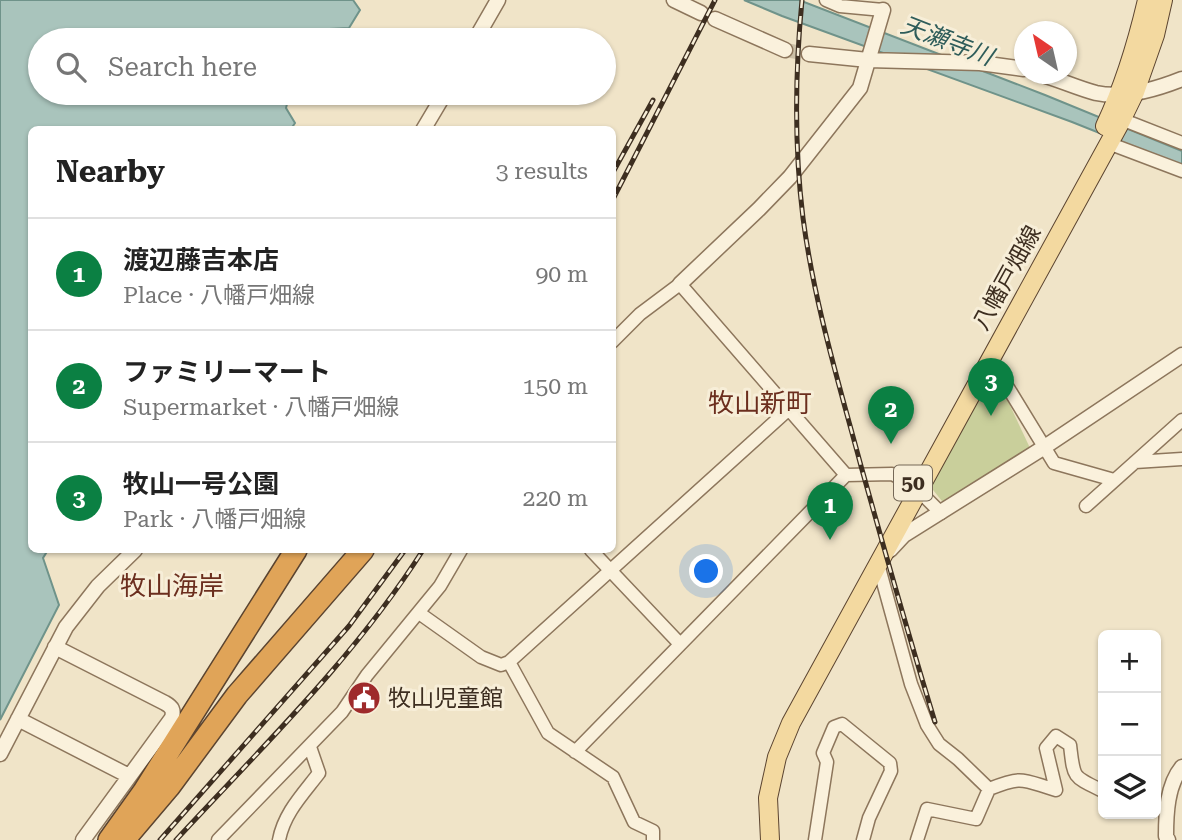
<!DOCTYPE html>
<meta charset="utf-8">
<style>
:root{--surface:#fff;--page:#f6f6f6;--text:#222;--muted:#767676;--line:#e0e0e0;--accent:#0b8043}
body{margin:0;font-family:"Roboto Serif","Noto Sans JP",serif;background:var(--page);color:var(--text)}
.controls{position:absolute;right:21px;bottom:21px;display:grid;overflow:hidden;border-radius:10px;box-shadow:0 2px 5px #0004}
.controls button{width:63px;height:63px;display:grid;place-items:center;padding:0;border:0;border-bottom:2px solid var(--line);background:var(--surface);color:var(--text);font:35px sans-serif}
.compass{position:absolute;left:1014px;top:21px;width:63px;height:63px;border-radius:50%;background:var(--surface);box-shadow:0 2px 5px #0004;rotate:326deg}
.you{position:absolute;left:707px;top:572px;width:24px;height:24px;margin:-18px;border:5px solid #fff;border-radius:50%;background:#1a73e8;box-shadow:0 0 0 10px #1a73e833}
.badge{display:grid;place-items:center;width:46px;height:46px;border-radius:50%;background:var(--accent);color:#fff;font-size:23px;font-weight:700}
.pin{position:absolute;translate:-50% -58px;filter:drop-shadow(0 2px 4px #0008)}
.pin::after{content:'';position:absolute;top:37px;width:24px;height:21px;background:inherit;clip-path:polygon(0 0,100% 0,50% 100%)}
.list{margin:0;padding:0;list-style:none}
h2{display:flex;justify-content:space-between;align-items:center;height:91px;margin:0;padding:0 28px;font-size:30px}
h2 small{font-size:23px;font-weight:400;color:var(--muted)}
.list li{display:grid;grid-template-columns:46px 1fr auto;gap:21px;align-items:center;box-sizing:border-box;height:112px;padding:0 28px;border-top:2px solid var(--line)}
.list b{display:block;font-size:26px;white-space:nowrap}
.list p{margin:0;font-size:23px;white-space:nowrap;color:var(--muted)}
.list em{font-size:23px;font-style:normal;color:var(--muted)}
.icon{flex:none;width:38px;height:38px;fill:none;stroke:currentColor;stroke-width:2;stroke-linecap:round;stroke-linejoin:round}
.map{position:relative;flex:none;width:1182px;height:840px;overflow:hidden}
.search{position:absolute;background:var(--surface);box-shadow:0 2px 5px #0004;left:28px;top:28px;width:588px;height:77px;display:flex;align-items:center;gap:18px;box-sizing:border-box;padding:0 24px;border-radius:38px;color:var(--muted);font-size:26px}
.panel{position:absolute;background:var(--surface);box-shadow:0 2px 5px #0004;left:28px;top:126px;width:588px;height:427px;border-radius:10px}
.map>svg:first-child{display:block}
.green{fill:#c9cf9b}
.water{fill:#a9c4bc;stroke:#6f938a;stroke-width:2}
.lines{fill:none;stroke-linecap:round;stroke-linejoin:round}
.tertiary-tunnel{stroke:#ccc0a6;stroke-width:14;stroke-dasharray:14 7;stroke-linecap:butt}
.minor-casing{stroke:#8d765c;stroke-width:15}
.tertiary-casing{stroke:#8d765c;stroke-width:17}
.primary-casing{stroke:#5b4430;stroke-width:20}
.motorway-casing{stroke:#5b4430;stroke-width:24}
.minor{stroke:#faf1dc;stroke-width:12}
.tertiary{stroke:#faf1dc;stroke-width:14}
.primary{stroke:#f3d9a0;stroke-width:18}
.motorway{stroke:#e0a458;stroke-width:21}
.rail-casing{stroke:#3d2e20;stroke-width:5}
.rail{stroke:#f7eed8;stroke-width:2.5;stroke-dasharray:8;stroke-linecap:butt}
.labels{text-anchor:middle;dominant-baseline:central;stroke-width:6;stroke-linejoin:round;paint-order:stroke}
.shield{fill:#f7eed8;stroke:#756857;stroke-width:2}
.shield-label{font-size:21px;font-weight:bold;fill:#3d2e20}
.street-label{font-size:23px;fill:#3d2e20;stroke:#f7eed8}
.poi-label{font-size:23px;fill:#3d2e20;stroke:#f7eed8;text-anchor:start}
.water-label{font-size:24px;font-style:italic;fill:#2f5d5a;stroke:#f7eed8}
.quarter-label{font-size:26px;fill:#6b2e1e;stroke:#f7eed8}
</style>
<div class="map">
<svg width="1182" height="840" viewBox="0 0 1182 840">
<rect width="100%" height="100%" fill="#f0e4c8"/>
<path class="green" d="M991 371 1000 384 1030 448 946 506 929 485Z"/>
<path class="water" d="M0 0H353L360 10 349 28 330 29 329 33 333 40H40V93H312L306 104H287L286 108 295 123 291 129 32 130V550H48L43 558 59 605 0 720Z
M744 0H799L1045 95 1182 151V166L1072 122 782 16Z"/>
<g class="lines">
<path class="tertiary-tunnel" d="M785 50 809 54"/>
<defs>
<path id="minor" d="M826 0 840 6 883 10
M1121 119 1182 143
M1108 143 1182 171
M612 342 640 314 680 284 846 475 892 474 912 484 941 513
M989 361 996 368 1054 463 1114 480
M1135 462 1182 459
M1086 506 1182 420
M591 550 680 644
M878 564 911 684 927 725 939 744 958 759 989 789
M419 613 481 657 501 665 509 662 789 409
M509 662 548 733 613 777 634 822 653 831V840
M575 752 846 475
M218 840 342 712 367 675 440 586 461 550
M279 840C284 813 303 794 319 773L310 747
M815 840 827 762 823 753 834 727 842 724 890 763 891 771 869 818 863 840
M917 840 927 809 976 819 989 789C1024 775 1022 780 1056 790L1046 748 1056 736 1070 745C1074 779 1072 776 1103 791"/>
<path id="tertiary" d="M674 0 701 13
M715 19 785 50
M475 40 498 0
M809 54 868 60 980 63 1024 69
M1039 74C1058 79 1077 88 1096 93 1124 99 1157 89 1182 79
M423 130 445 93
M680 284 759 209 790 177 860 88 883 10
M890 550 904 535 1043 448 1182 355
M55 647 165 703C172 707 174 710 172 718L83 840
M18 719 129 776
M0 754 66 627 98 586 135 550
M1168 840 1166 836C1166 814 1167 785 1182 767"/>
<path id="primary" d="M1105 126C1124 86 1137 43 1147 0
M770 840 768 798 777 757 791 723 1119 125 1135 92 1155 35 1163 0"/>
<path id="motorway" d="M109 840 144 791 296 550
M124 840 169 787 237 695 363 550"/>
</defs>
<use href="#minor" class="minor-casing"/>
<use href="#tertiary" class="tertiary-casing"/>
<use href="#primary" class="primary-casing"/>
<use href="#motorway" class="motorway-casing"/>
<use href="#minor" class="minor"/>
<use href="#tertiary" class="tertiary"/>
<use href="#primary" class="primary"/>
<use href="#motorway" class="motorway"/>
<defs>
<path id="rail" d="M802 0C795 73 794 145 803 218 814 302 839 384 861 466 885 552 909 637 935 722
M612 174 653 100
M612 201 715 0
M160 840 349 626 405 550
M176 840C262 747 355 657 423 550"/>
</defs>
<use href="#rail" class="rail-casing"/>
<use href="#rail" class="rail"/>
</g>
<defs>
<symbol id="civic-disc" viewBox="-11 -11 22 22"><circle r="9.5" fill="#9e2a2b" stroke="#f7eed8"/><path d="M-.6-6.5H3V-4.5H.6V-3L4-1V1h2V6H-6V1h2V-1L-.6-3ZM-1.2 2.5V6h2.4V2.5Z" fill="#fff"/></symbol>
</defs>
<g fill-rule="evenodd">
<use href="#civic-disc" x="345" y="679" width="38" height="38"/>
</g>
<g class="labels">
<rect class="shield" x="894" y="465.5" width="38" height="35" rx="5"/>
<g class="shield-label">
<text x="913" y="483">50</text>
</g>
<g class="street-label">
<text transform="translate(1007 278) rotate(-61)">八幡戸畑線</text>
</g>
<g class="poi-label">
<text x="388" y="698">牧山児童館</text>
</g>
<g class="water-label">
<text transform="translate(947 41) rotate(21)">天瀬寺川</text>
</g>
<g class="quarter-label">
<text x="760" y="403">牧山新町</text>
<text x="172" y="586">牧山海岸</text>
</g>
</g>
</svg>
<div class="controls">
<button>+</button>
<button>−</button>
<button><svg class="icon" aria-label="layers" viewBox="0 0 24 24"><path d="M12 4l9 5-9 5-9-5zM3 14l9 5 9-5"/></svg></button>
</div>
<svg class="compass" viewBox="-18 -18 36 36"><path d="M0-13l5 13h-10z" fill="#e53935"/><path d="M0 13l5-13h-10z" fill="#767676"/></svg>
<div class="you"></div>
<div class="pin badge" style="left:830px;top:540px">1</div>
<div class="pin badge" style="left:891px;top:444px">2</div>
<div class="pin badge" style="left:991px;top:416px">3</div>
<div class="search"><svg class="icon" aria-label="search" viewBox="0 0 24 24"><circle cx="10" cy="10" r="6"/><path d="M15 15l6 6"/></svg>Search here</div>
<section class="panel">
<h2>Nearby<small>3 results</small></h2>
<ul class="list">
<li><span class="badge">1</span><div><b>渡辺藤吉本店</b><p>Place · 八幡戸畑線</p></div><em>90 m</em></li>
<li><span class="badge">2</span><div><b>ファミリーマート</b><p>Supermarket · 八幡戸畑線</p></div><em>150 m</em></li>
<li><span class="badge">3</span><div><b>牧山一号公園</b><p>Park · 八幡戸畑線</p></div><em>220 m</em></li>
</ul>
</section>
</div>
